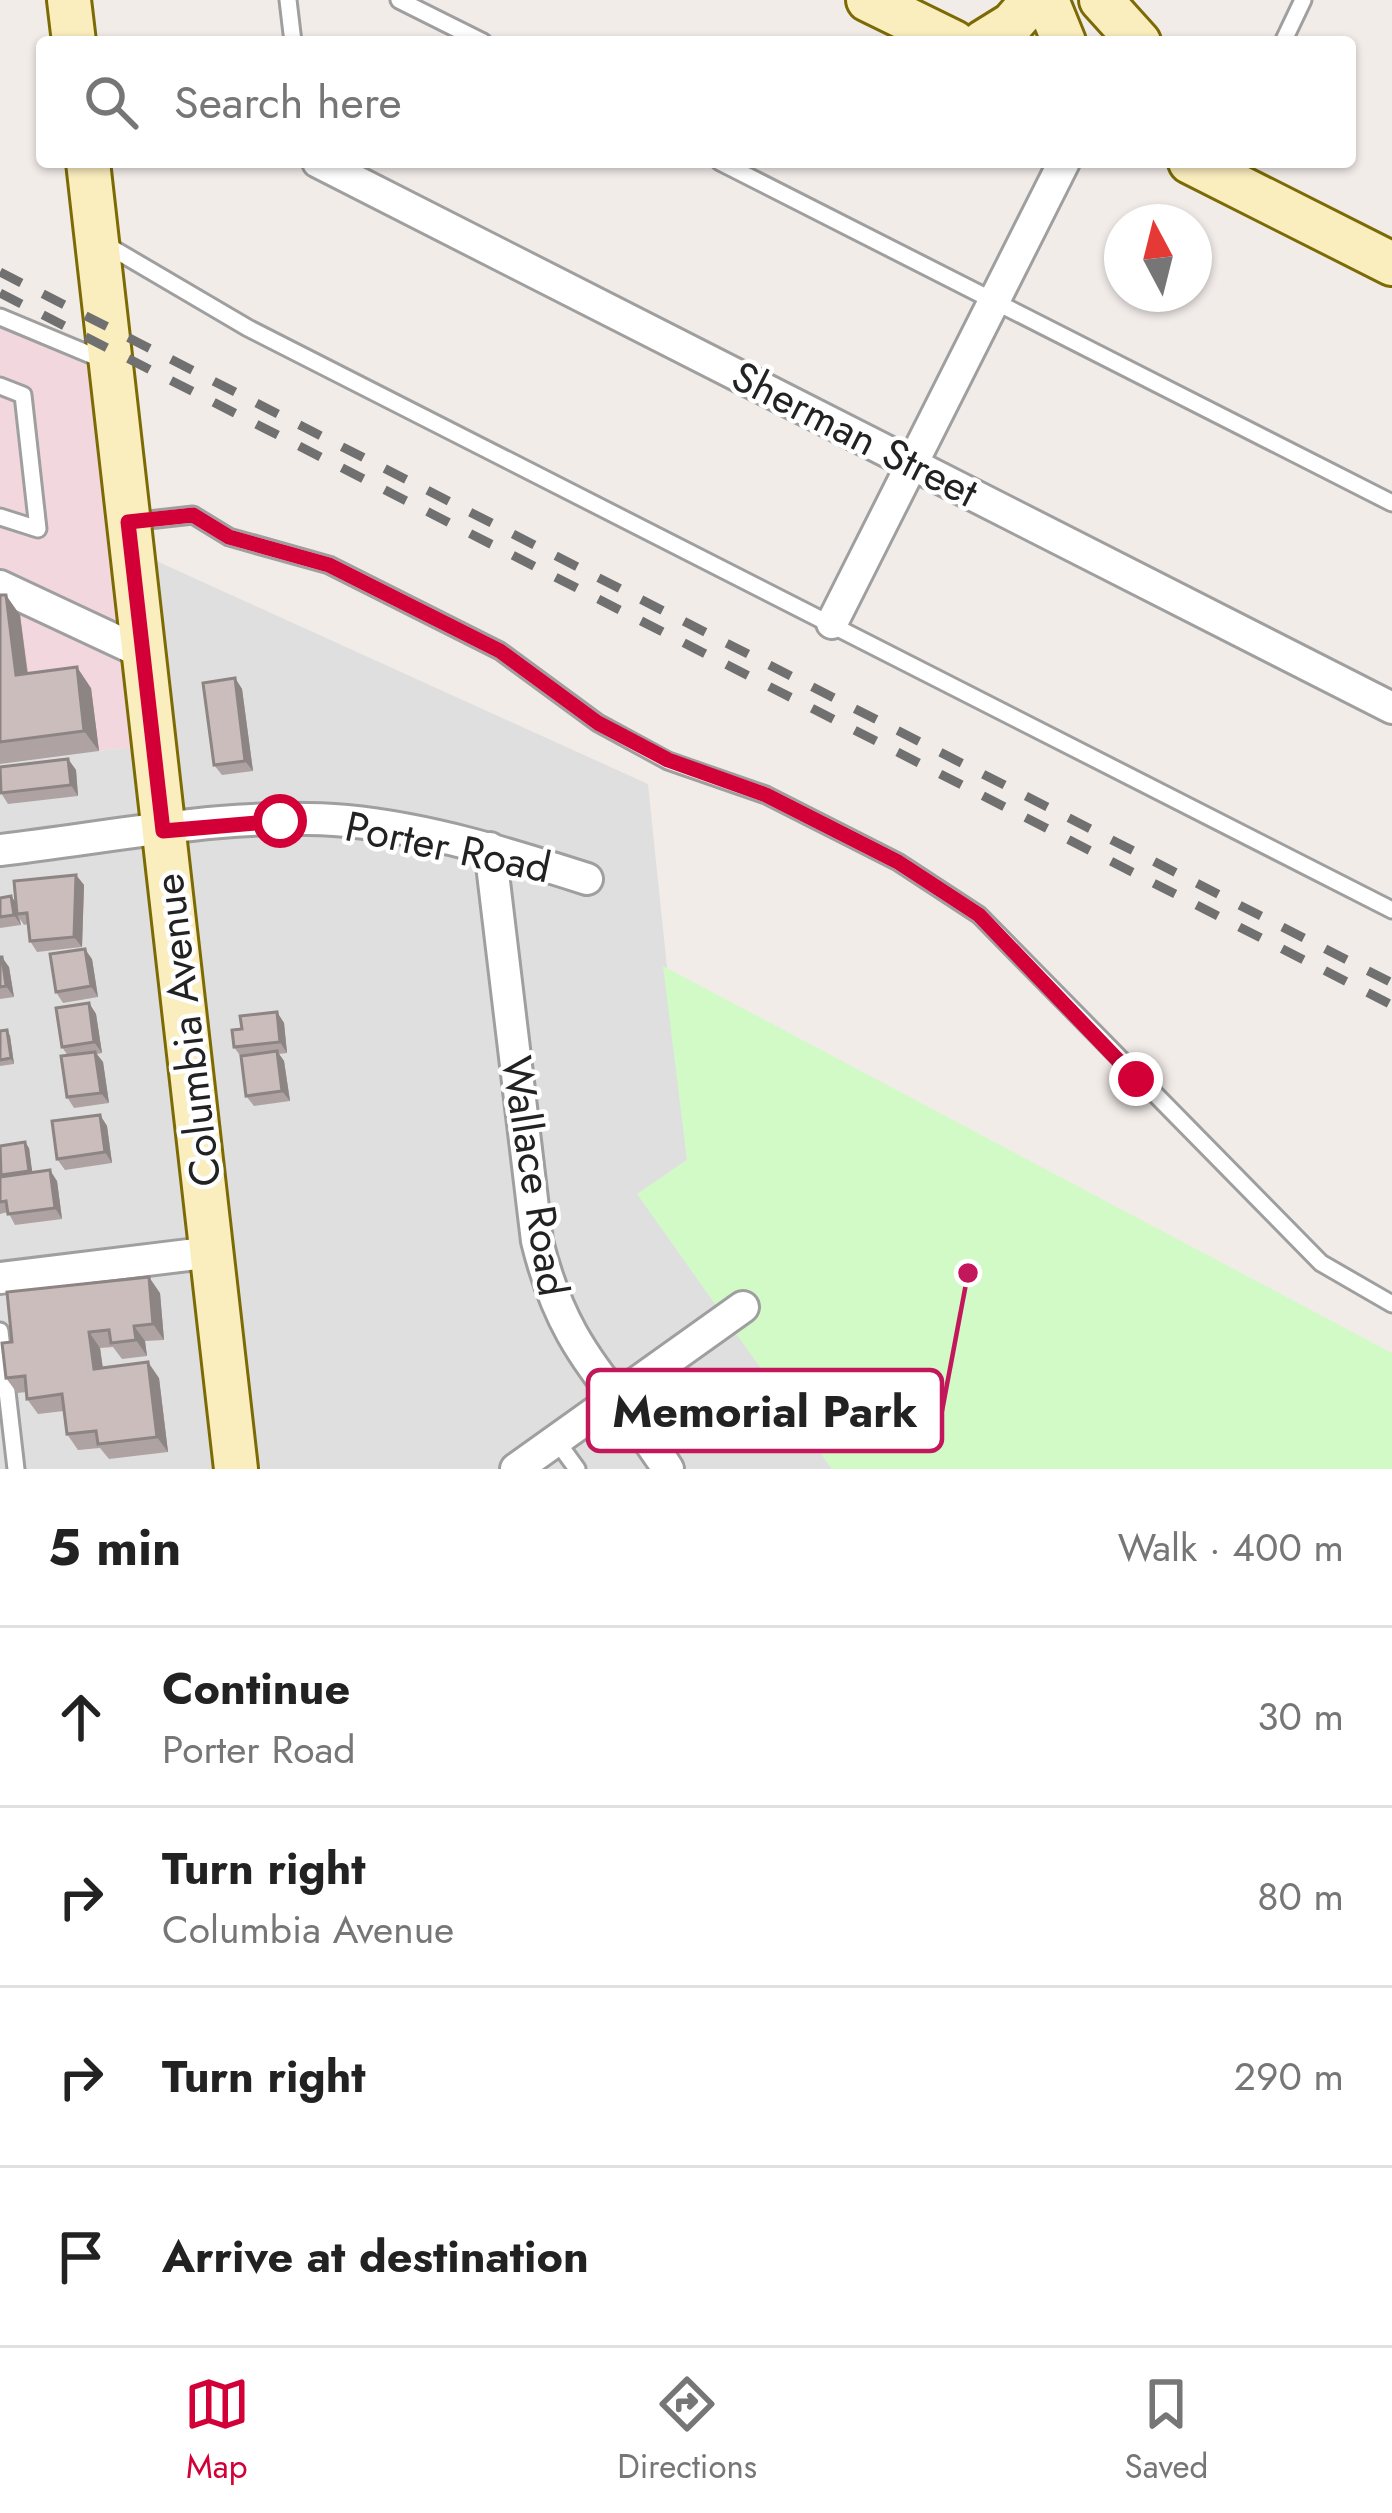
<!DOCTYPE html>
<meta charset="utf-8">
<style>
:root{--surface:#fff;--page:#f2f2f2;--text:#222;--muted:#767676;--line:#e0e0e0;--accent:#d30038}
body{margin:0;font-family:Jost,sans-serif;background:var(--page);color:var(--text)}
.compass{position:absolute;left:1104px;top:204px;width:108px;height:108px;border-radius:50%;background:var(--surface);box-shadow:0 3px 9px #0004;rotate:353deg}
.stop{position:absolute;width:36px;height:36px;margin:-27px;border:9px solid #d30038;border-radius:50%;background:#fff}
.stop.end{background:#d30038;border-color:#fff;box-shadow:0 3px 12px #0008}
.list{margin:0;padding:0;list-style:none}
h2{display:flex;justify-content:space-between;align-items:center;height:156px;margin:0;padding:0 48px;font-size:51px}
h2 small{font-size:39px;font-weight:400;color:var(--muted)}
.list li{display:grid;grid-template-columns:78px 1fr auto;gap:36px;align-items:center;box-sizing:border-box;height:180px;padding:0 48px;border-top:3px solid var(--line)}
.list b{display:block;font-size:45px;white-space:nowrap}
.list p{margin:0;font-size:39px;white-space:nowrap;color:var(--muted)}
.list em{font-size:39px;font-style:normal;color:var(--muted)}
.icon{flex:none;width:66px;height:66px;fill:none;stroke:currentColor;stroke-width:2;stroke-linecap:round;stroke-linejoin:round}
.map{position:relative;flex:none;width:1392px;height:1469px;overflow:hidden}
.search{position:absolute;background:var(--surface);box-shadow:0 3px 9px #0004;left:36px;right:36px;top:36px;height:132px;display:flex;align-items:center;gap:30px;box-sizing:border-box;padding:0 42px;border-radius:12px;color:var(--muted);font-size:45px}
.sheet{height:876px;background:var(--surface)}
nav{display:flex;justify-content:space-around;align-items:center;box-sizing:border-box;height:168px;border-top:3px solid var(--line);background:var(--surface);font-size:33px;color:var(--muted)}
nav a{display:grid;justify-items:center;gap:6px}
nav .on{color:var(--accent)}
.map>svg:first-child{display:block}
.residential{fill:#e0dfdf}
.commercial{fill:#f2d8de}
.park{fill:#d1fac7}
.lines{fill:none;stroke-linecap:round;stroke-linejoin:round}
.lane-casing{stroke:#9f9f9f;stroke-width:21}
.street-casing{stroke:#9f9f9f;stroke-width:36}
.secondary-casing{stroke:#7c6a05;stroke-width:48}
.lane{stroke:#fff;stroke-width:15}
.street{stroke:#fff;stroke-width:30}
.secondary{stroke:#faedbe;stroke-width:42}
.rail{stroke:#707070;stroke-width:9;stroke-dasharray:24 24;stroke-linecap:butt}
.wall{fill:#aea3a2}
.shaded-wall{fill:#8d8484}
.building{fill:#cabdbc;stroke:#8d8484;stroke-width:3}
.route{stroke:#d30038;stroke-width:15}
.labels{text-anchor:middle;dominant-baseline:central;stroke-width:9;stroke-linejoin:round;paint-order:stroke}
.street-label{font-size:42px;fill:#222;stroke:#fff}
.leader{fill:none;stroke:#c2185b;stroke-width:4.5}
.callout-dot{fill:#c2185b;stroke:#fff;stroke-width:4.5}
.callout{fill:#fff;stroke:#c2185b;stroke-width:4.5}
.callout-label{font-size:45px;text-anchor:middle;font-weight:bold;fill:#222}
</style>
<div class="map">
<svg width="1392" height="1469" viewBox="0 0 1392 1469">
<rect width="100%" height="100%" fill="#f2ece9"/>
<path class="residential" d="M141 554 648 784 687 1160 638 1194 832 1469H244Z
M146 746 227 1469H0V761Z"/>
<path class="commercial" d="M0 327 105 373 146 746 0 761Z"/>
<path class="park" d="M663 966 1392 1353V1469H832L637 1194 687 1160Z"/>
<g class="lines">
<defs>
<path id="lane" d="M288 0 293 42
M399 0 483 42
M1283 42 1303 0
M720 162 1392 503
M105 244 248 328 1392 910
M0 317 108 362
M0 386 23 395 38 529 0 517
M130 522 193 515 229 537 329 565 500 651 598 723 668 761 766 795 898 862 979 915 1321 1263 1392 1304
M0 1331 16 1469
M556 1440 577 1469"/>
<path id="street" d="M318 162 1392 708
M0 586 143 653
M832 623 1064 162
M490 848 537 1241C565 1355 609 1378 668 1469
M0 850C113 837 233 811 347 821 430 829 509 854 587 879
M0 1278 213 1252
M516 1469 743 1307"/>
<path id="secondary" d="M69 0 74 42
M868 0 954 42
M1047 0 1064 42
M1101 0 1139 42
M983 42 1012 24 1033 0
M88 162 236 1469
M1190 162 1392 264"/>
</defs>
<use href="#lane" class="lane-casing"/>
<use href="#street" class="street-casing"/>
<use href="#secondary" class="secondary-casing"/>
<use href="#lane" class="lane"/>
<use href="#street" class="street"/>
<use href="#secondary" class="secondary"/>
<path class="rail" d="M0 272 1392 983
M0 293 1392 1005"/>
</g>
<path class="wall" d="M0 595 20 615 28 673 91 688 99 751 0 764Z
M235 678 242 689 253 771 222 775 214 765Z
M68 759 76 770 78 796 8 804 1 793Z
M76 875 84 885 82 947 37 952 30 941 28 924 24 925 20 919 21 925 0 928V898L11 896 16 903Z
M0 957 9 967 14 997 0 999Z
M92 959 98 997 63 1003 56 992Z
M89 1003 96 1014 102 1053 97 1054 103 1062 109 1103 74 1108 67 1097 68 1056 62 1047Z
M277 1012 284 1023 287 1053 279 1054 284 1061 290 1101 254 1106 246 1096 241 1057 234 1047 242 1029Z
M7 1030 10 1036 14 1064 0 1066V1031Z
M100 1115 107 1126 112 1163 65 1170 57 1159Z
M29 1148 32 1173 57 1181 62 1219 15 1225 8 1212 0 1214V1177Z
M160 1293 164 1340 145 1341 147 1356 122 1359 113 1347 100 1348 103 1368 159 1378 168 1452 109 1459 100 1448 78 1450 67 1434 64 1411 38 1414 27 1399V1392L17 1393 6 1378 12 1342Z"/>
<path class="shaded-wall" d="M6 595 20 615 30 695 16 675Z
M77 667 91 688 99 751 84 731Z
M235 678 242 689 253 771 245 761Z
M68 759 76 770 78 796 71 785Z
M76 875 84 885 82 947 74 937Z
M11 896 19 907 17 914 21 925 14 915Z
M85 949 92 959 98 997 91 986Z
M2 957 9 967 14 997 6 986Z
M89 1003 96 1014 102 1053 94 1042Z
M277 1012 284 1023 287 1053 280 1042Z
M7 1030 10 1036 14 1064 11 1058Z
M277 1051 284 1061 290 1101 282 1091Z
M95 1052 103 1062 109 1103 101 1093Z
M100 1115 107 1126 112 1163 105 1152Z
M25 1142 29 1148 33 1177 29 1171Z
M50 1170 57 1181 62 1219 55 1208Z
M149 1277 160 1293 164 1340 153 1324Z
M134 1326 145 1341 147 1356 136 1340Z
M89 1332 100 1348 105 1385 94 1369Z
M148 1362 159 1378 168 1452 157 1437Z"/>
<path class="building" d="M0 595H6L16 675 77 667 84 731 0 742Z
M235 678 245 761 214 765 203 683Z
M68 759 71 785 1 793 0 767Z
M76 875 74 937 30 941 27 913 17 914 14 881Z
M11 896 14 915 0 917V898Z
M85 949 91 986 56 992 50 954Z
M0 957H2L6 986 0 987Z
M89 1003 94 1042 62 1047 56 1008Z
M277 1012 280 1042 234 1047 232 1030 242 1029 240 1016Z
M7 1030 11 1058 0 1060V1031Z
M277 1051 282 1091 246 1096 241 1056Z
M95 1052 101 1093 67 1097 61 1056Z
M100 1115 105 1152 57 1159 52 1121Z
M25 1142 29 1171 1 1175 0 1146Z
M50 1170 55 1208 8 1214 6 1201 0 1202V1177Z
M149 1277 153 1324 134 1326 136 1340 111 1343 109 1330 89 1332 94 1369 148 1362 157 1437 98 1444 96 1431 67 1434 62 1394 27 1399 25 1376 6 1378 2 1343 12 1342 7 1292Z"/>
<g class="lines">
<path class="route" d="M280 821 163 831 128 522 193 515 229 537 329 565 500 651 598 723 668 760 766 795 898 862 979 915 1136 1079"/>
</g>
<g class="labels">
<g class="street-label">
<text transform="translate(855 434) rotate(27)">Sherman Street</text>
<text transform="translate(448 847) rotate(12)">Porter Road</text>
<text transform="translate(187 1030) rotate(-97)">Columbia Avenue</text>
<text transform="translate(535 1176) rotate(81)">Wallace Road</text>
</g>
</g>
<path class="leader" d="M968 1273L942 1411"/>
<circle class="callout-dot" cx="968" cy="1273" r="12"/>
<rect class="callout" x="588" y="1370" width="354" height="81" rx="12"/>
<g class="callout-label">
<text x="765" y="1427">Memorial Park</text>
</g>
</svg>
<svg class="compass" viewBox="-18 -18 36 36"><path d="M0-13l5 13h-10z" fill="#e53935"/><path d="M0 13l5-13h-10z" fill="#767676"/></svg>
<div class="stop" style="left:280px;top:821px"></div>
<div class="stop end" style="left:1136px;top:1079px"></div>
<div class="search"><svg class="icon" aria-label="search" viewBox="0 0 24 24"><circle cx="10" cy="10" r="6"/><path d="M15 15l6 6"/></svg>Search here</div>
</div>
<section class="sheet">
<h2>5 min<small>Walk · 400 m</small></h2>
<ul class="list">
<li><svg class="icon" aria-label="ahead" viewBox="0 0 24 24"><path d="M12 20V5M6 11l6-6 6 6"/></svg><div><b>Continue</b><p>Porter Road</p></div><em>30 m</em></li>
<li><svg class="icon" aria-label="right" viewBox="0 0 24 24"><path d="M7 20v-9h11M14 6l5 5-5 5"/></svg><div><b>Turn right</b><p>Columbia Avenue</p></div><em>80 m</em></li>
<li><svg class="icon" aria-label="right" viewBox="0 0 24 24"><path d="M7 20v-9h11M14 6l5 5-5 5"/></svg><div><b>Turn right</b></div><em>290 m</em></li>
<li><svg class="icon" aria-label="arrive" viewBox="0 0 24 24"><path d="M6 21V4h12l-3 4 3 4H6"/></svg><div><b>Arrive at destination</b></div></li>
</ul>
</section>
<nav>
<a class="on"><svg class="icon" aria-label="map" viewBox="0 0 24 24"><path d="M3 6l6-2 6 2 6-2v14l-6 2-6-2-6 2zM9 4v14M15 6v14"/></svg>Map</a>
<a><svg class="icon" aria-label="directions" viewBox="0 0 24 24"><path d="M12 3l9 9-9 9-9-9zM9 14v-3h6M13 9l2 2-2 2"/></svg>Directions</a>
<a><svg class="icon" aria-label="saved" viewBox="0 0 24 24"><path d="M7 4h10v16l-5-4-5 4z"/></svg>Saved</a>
</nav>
